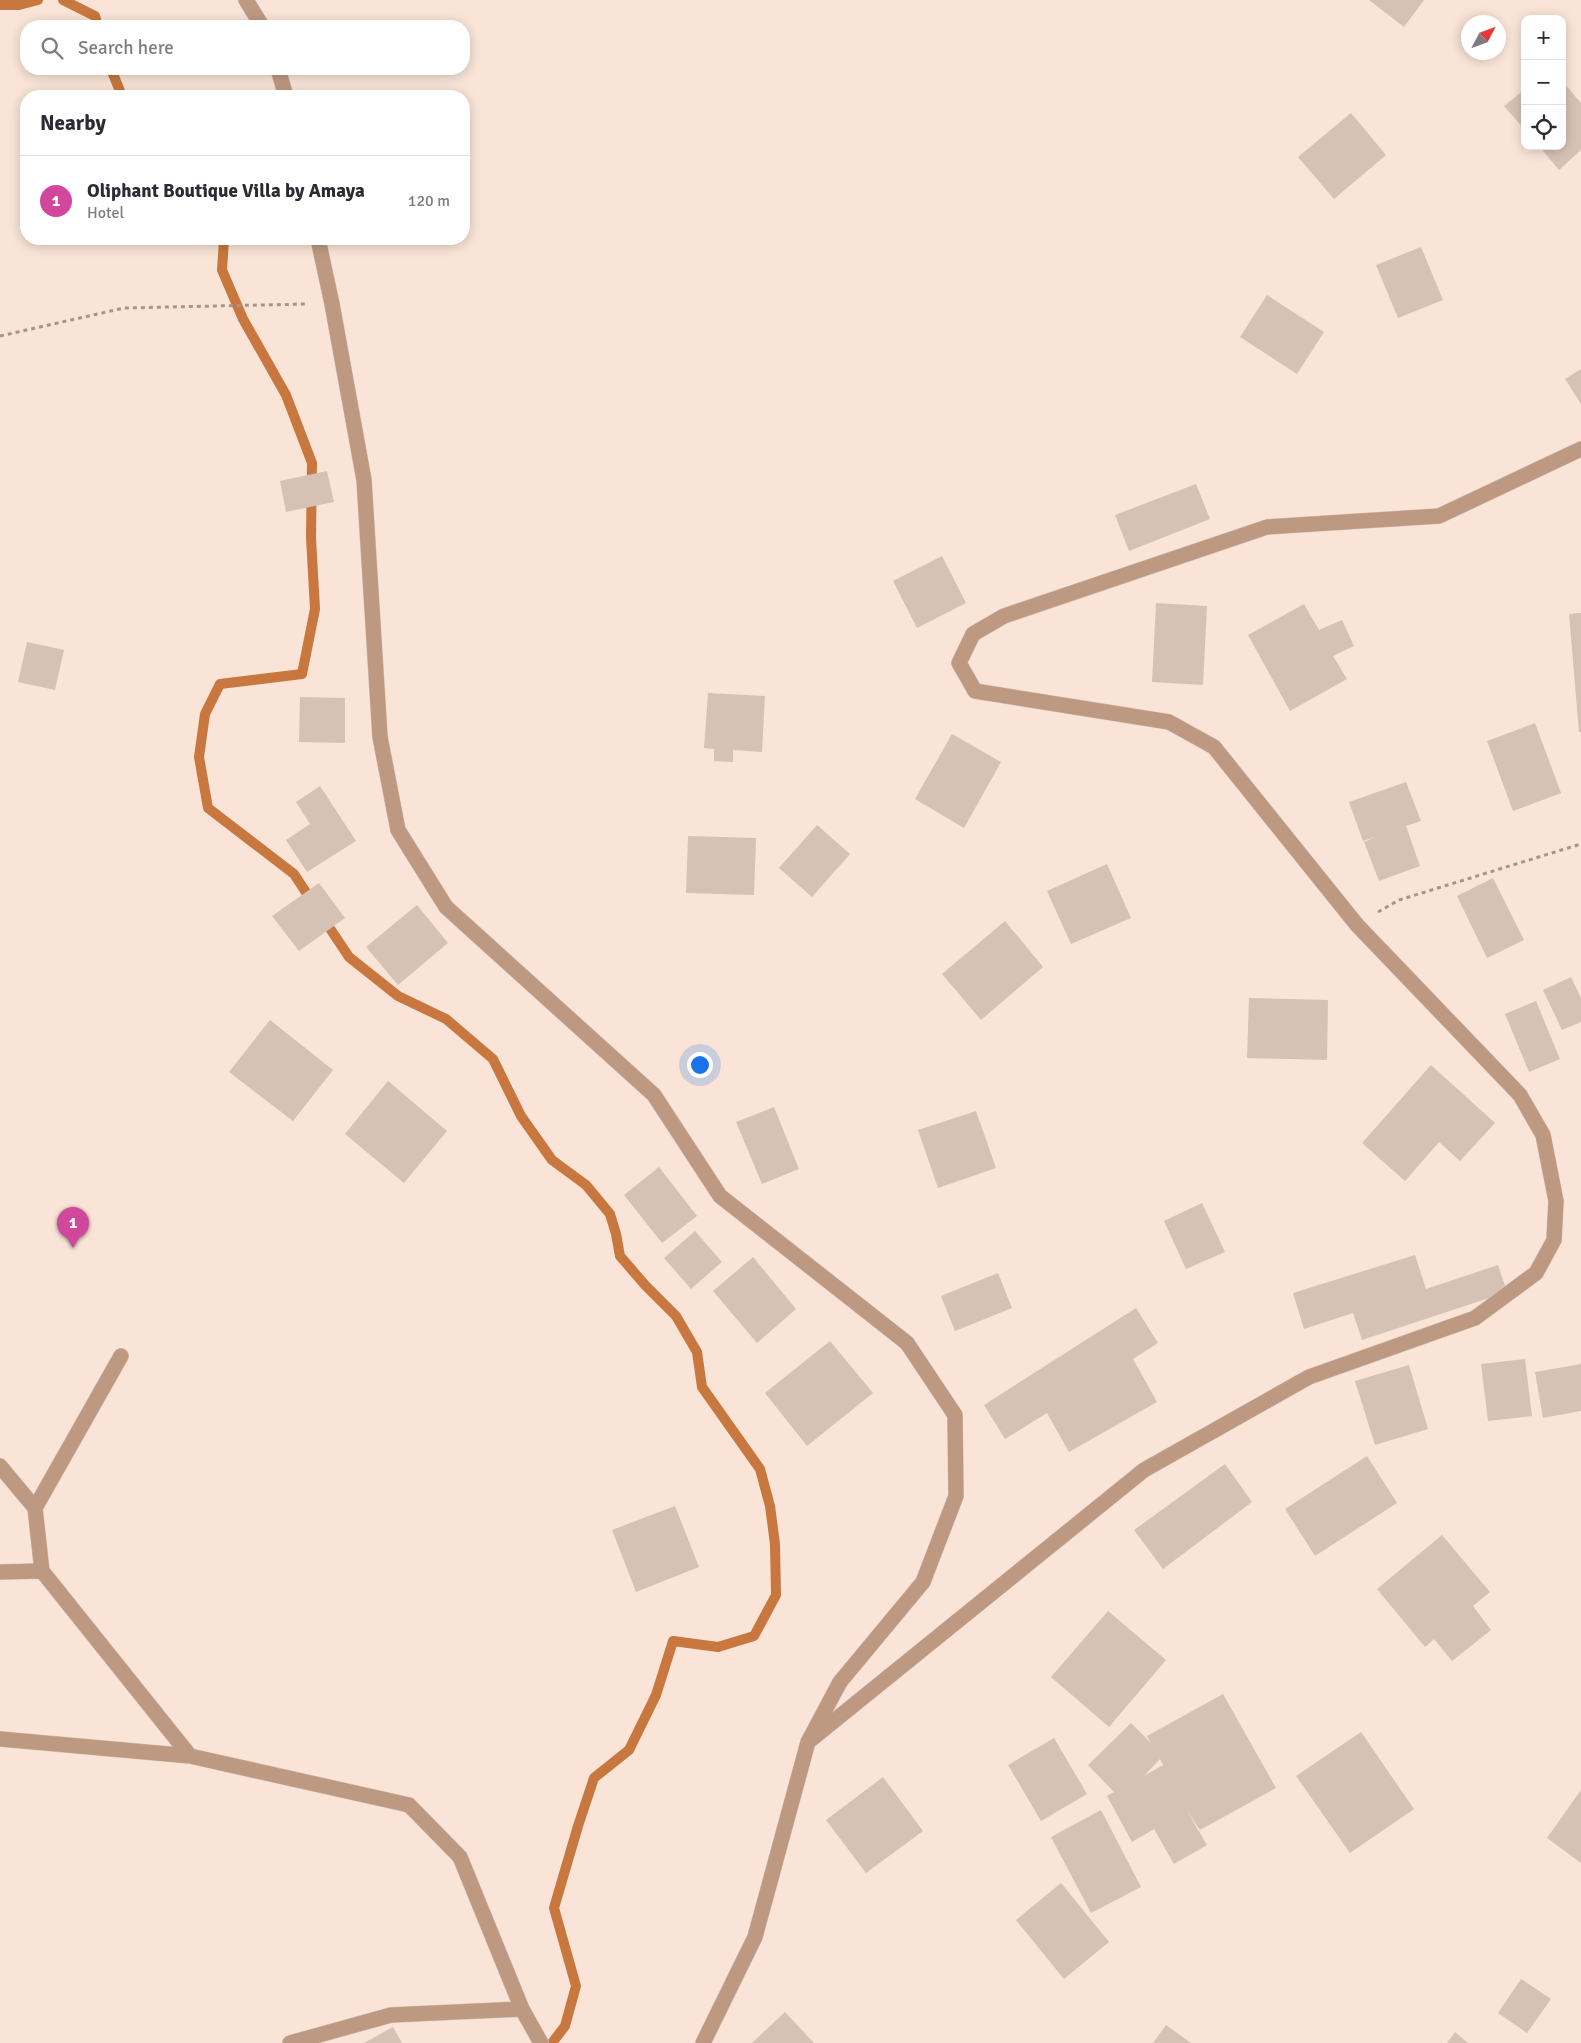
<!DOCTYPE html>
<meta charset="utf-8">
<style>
:root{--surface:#fff;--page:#f7f7f7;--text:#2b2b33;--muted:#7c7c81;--line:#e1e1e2;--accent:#4676e8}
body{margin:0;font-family:Signika,sans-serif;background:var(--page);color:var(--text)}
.controls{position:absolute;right:15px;top:15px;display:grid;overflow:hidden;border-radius:10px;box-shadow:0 2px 12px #0003}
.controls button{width:45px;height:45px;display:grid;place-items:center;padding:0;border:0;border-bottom:1px solid var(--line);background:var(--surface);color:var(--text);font:25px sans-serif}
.compass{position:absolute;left:1461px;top:15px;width:45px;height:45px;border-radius:50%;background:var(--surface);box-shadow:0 2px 12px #0003;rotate:49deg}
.you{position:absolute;left:699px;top:1064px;width:18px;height:18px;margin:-12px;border:4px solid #fff;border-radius:50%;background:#1a73e8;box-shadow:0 0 0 8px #1a73e833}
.badge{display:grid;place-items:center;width:32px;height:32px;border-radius:50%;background:var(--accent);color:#fff;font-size:16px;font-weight:700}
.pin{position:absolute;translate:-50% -41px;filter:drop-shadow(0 1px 2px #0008)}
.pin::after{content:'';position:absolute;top:26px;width:18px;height:15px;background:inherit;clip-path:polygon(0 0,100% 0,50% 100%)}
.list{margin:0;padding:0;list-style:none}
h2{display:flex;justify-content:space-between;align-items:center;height:65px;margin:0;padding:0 20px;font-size:21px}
h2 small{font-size:16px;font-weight:400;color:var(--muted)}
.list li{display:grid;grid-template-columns:32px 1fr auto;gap:15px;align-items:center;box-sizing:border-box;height:90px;padding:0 20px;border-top:1px solid var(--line)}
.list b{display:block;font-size:19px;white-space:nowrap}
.list p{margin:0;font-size:16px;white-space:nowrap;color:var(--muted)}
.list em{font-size:16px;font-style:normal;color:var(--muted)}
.icon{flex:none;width:28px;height:28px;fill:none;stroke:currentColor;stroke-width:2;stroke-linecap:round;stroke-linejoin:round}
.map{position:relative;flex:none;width:1581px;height:2043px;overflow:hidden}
.search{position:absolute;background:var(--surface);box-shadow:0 2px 12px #0003;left:20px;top:20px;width:450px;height:55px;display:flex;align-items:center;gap:12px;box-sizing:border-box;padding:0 18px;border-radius:20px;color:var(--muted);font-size:19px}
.panel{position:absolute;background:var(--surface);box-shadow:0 2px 12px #0003;left:20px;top:90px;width:450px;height:155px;border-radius:20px}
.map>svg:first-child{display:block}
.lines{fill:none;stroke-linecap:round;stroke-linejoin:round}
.stream{stroke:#c8783e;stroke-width:10}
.building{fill:#d6c1b5;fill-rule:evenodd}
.minor-casing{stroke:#d4c2b6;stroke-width:16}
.path{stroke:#a5958c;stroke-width:3;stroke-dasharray:4 4;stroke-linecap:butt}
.minor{stroke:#be9981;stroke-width:15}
</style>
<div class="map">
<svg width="1581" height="2043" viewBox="0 0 1581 2043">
<rect width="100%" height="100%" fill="#f9e4d7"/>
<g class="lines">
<path class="stream" d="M63 0 95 16 98 26
M0 5H19L38 0
M111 69 122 96
M224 239 222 270 243 319 286 395 312 463 311 538 315 609 302 674 220 684 205 714 199 757 208 808 294 874 313 903
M323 918 349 957 398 996 446 1019 493 1059 521 1116 552 1160 586 1185 610 1214 616 1234 620 1256 645 1285 676 1316 697 1352 702 1387 760 1469 770 1506 775 1544 776 1595 754 1636 718 1647 673 1641 656 1695 629 1750 594 1778 578 1826 554 1908 576 1986 565 2026 552 2043"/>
</g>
<path class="building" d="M1369 0H1424L1404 27Z
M1562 81 1581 103V150L1559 170 1539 146H1562Z
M1525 89V130L1504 106Z
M1351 113 1386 155 1334 199 1298 157Z
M1421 247 1443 300 1398 318 1376 265Z
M1267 295 1324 332 1297 374 1240 337Z
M1581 369V404L1565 379Z
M327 471 334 502 286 512 280 481Z
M1196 484 1210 519 1129 551 1115 515Z
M942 556 966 603 917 628 893 581Z
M1156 603 1207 606 1203 685 1152 682Z
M1304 604 1319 630 1342 620 1354 646 1333 656 1347 679 1290 711 1248 635Z
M1581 613V732H1579L1569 614Z
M27 642 64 650 55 690 18 682Z
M708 693 765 696 762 752 733 750V762L714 761V749L704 748Z
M300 697 345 698V743L299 742Z
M1535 723 1561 793 1513 811 1487 741Z
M952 734 1001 762 964 828 915 799Z
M1406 782 1421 821 1406 826 1420 866 1379 881 1364 842 1375 837 1363 841 1349 802Z
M320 786 356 841 307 872 286 840 310 824 296 802Z
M817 825 850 854 812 897 779 868Z
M688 836 756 838 754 895 686 893Z
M1107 864 1131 918 1071 944 1047 891Z
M1493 878 1524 940 1487 958 1457 896Z
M319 883 345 918 299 951 272 916Z
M417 905 448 943 398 985 366 947Z
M1005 921 1043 967 981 1020 942 974Z
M1571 977 1581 998V1022L1562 1030 1543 990Z
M1249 998 1328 1000 1327 1060 1247 1058Z
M1536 1001 1560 1059 1529 1072 1505 1014Z
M270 1020 333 1070 293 1121 229 1072Z
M1431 1065 1495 1123 1460 1161 1439 1142 1405 1181 1362 1143Z
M388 1081 447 1131 404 1183 345 1134Z
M774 1107 799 1169 762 1184 736 1122Z
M976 1111 996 1168 938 1188 918 1130Z
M659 1167 697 1216 662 1243 624 1195Z
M1202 1203 1225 1252 1186 1269 1164 1221Z
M695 1231 722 1262 691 1289 664 1258Z
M1415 1255 1426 1289 1498 1265 1507 1292 1362 1340 1353 1313 1304 1329 1293 1293Z
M753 1257 796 1309 757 1343 713 1291Z
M998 1273 1012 1308 955 1331 941 1296Z
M1136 1308 1158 1343 1133 1359 1157 1402 1069 1452 1047 1413 1005 1439 984 1405Z
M830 1341 873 1393 807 1446 765 1393Z
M1525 1359 1532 1416 1488 1421 1481 1364Z
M1581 1364V1411L1543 1418 1535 1372Z
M1409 1365 1428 1429 1375 1445 1355 1381Z
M1367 1456 1397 1503 1315 1556 1285 1509Z
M1225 1464 1252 1502 1163 1569 1134 1530Z
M675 1506 699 1567 636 1592 612 1530Z
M1442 1535 1490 1592 1473 1606 1491 1630 1452 1661 1434 1639 1425 1647 1377 1589Z
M1108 1611 1166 1660 1109 1727 1051 1677Z
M1223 1694 1276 1788 1200 1830 1187 1811 1207 1845 1174 1864 1154 1829 1132 1842 1107 1796 1114 1792 1088 1765 1131 1723 1151 1743 1147 1736ZM1160 1759 1163 1765 1144 1776Z
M1361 1732 1414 1809 1350 1853 1296 1776Z
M1054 1738 1087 1794 1041 1821 1008 1765Z
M883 1777 923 1831 866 1873 826 1820Z
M1581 1790V1863L1547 1838Z
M1101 1810 1141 1887 1091 1913 1051 1837Z
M1061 1883 1109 1942 1064 1979 1016 1920Z
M1521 1979 1551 1999 1527 2033 1498 2013Z
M785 2012 814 2043H752Z
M1166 2025 1191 2043H1153Z
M393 2027 402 2043H364Z
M1455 2032 1468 2043H1447Z"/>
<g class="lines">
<defs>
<path id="minor" d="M246 0 262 26
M278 69 286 96
M318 239 332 304 364 480 380 737 398 830 446 907 654 1095 720 1196 907 1343 955 1415 956 1496 923 1582 840 1682 808 1742 755 1937 703 2043
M0 1466 35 1508 42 1571 190 1756
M35 1508 121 1356
M0 1572 42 1571
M0 1739 190 1756 409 1805 460 1857 522 2009
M808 1742 1144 1470 1309 1377 1475 1318 1536 1273 1554 1240 1556 1201 1543 1135 1520 1095 1357 925 1214 747 1169 722 975 691 959 663 973 634 1004 616 1267 527 1439 516 1581 449
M290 2043 391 2015 522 2009 541 2043"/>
</defs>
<use href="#minor" class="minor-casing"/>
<path class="path" d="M0 336 124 308 306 304
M1378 912 1399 900 1581 844"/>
<use href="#minor" class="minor"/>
</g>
</svg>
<div class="controls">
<button>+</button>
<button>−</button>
<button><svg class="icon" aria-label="locate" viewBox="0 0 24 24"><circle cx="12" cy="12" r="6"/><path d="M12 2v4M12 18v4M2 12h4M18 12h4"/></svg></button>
</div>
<svg class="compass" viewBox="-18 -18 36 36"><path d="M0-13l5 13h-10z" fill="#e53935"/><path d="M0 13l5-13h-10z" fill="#7c7c81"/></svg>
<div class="you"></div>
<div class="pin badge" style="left:73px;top:1248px;background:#d1479c">1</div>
<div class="search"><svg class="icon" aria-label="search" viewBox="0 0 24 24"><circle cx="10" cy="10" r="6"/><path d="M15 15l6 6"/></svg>Search here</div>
<section class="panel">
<h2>Nearby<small></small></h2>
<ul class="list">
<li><span class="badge" style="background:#d1479c">1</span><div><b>Oliphant Boutique Villa by Amaya</b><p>Hotel</p></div><em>120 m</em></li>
</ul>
</section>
</div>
